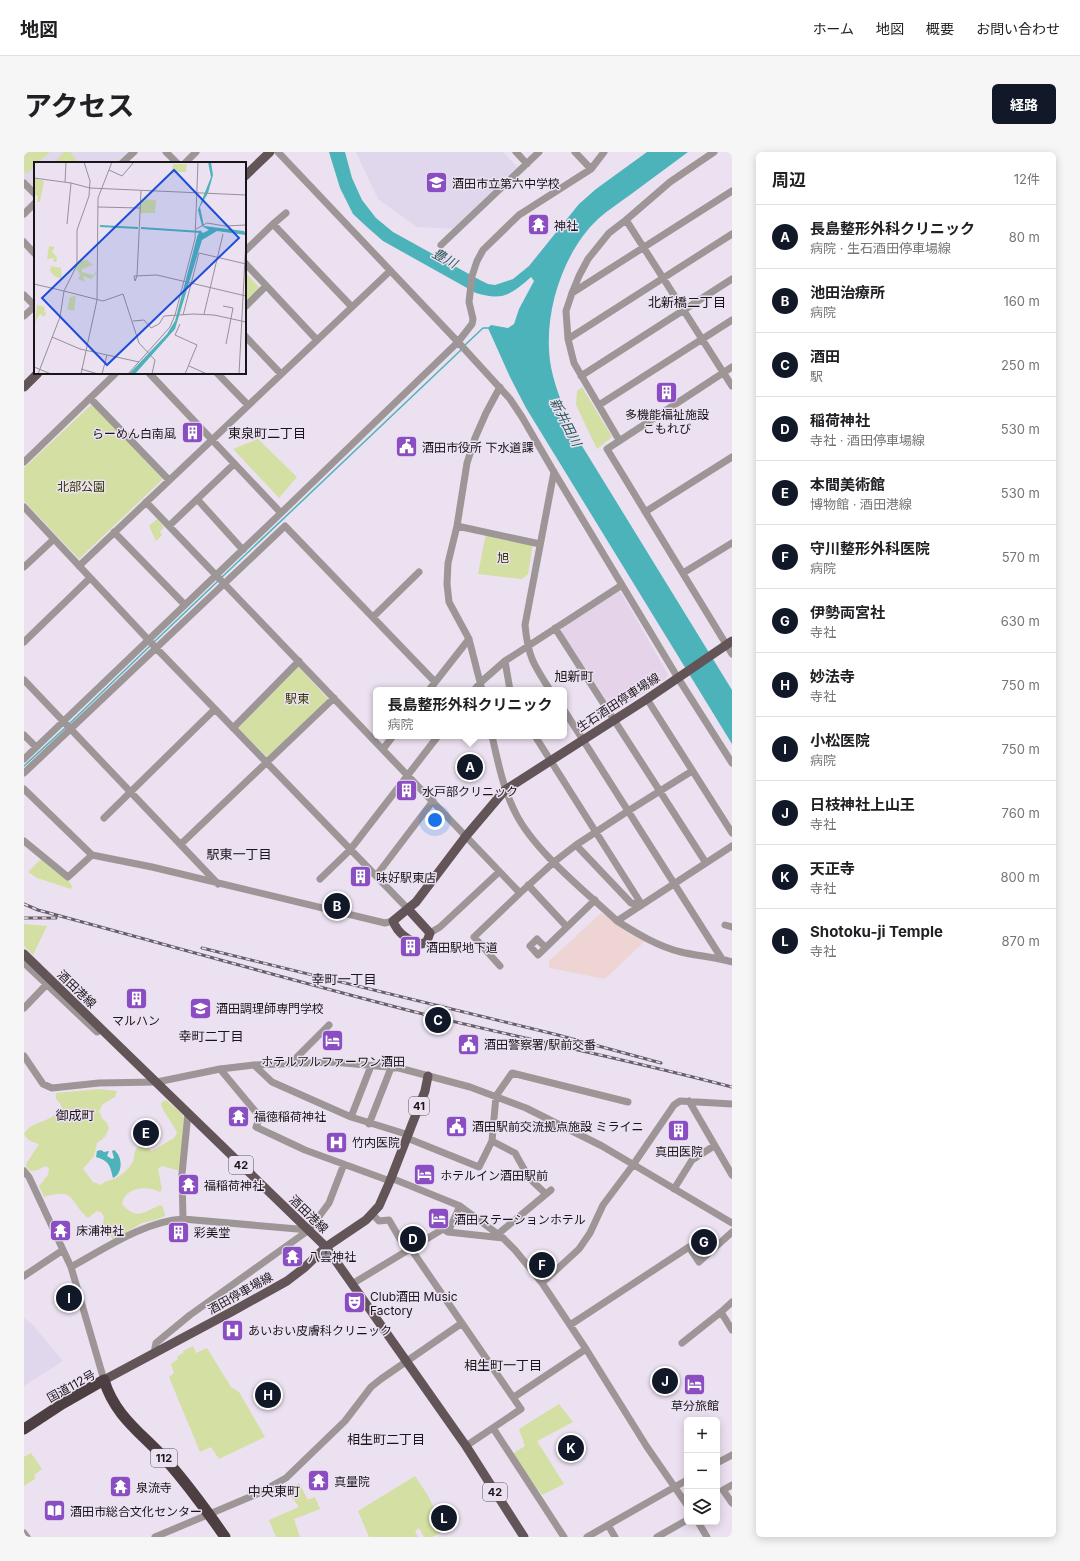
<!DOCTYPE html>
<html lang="ja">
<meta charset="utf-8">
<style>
:root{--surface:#fff;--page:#f6f6f6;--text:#202124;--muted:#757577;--line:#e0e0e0;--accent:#111827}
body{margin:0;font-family:Inter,"Noto Sans JP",sans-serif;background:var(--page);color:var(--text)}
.controls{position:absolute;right:12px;bottom:12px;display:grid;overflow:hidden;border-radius:6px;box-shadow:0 2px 10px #0003}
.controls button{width:36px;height:36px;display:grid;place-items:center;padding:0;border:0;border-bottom:1px solid var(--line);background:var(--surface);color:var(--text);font:20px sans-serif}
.you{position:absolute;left:411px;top:668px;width:14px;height:14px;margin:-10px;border:3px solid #fff;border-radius:50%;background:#1a73e8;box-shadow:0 0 0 6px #1a73e833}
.badge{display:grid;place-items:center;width:26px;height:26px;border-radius:50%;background:var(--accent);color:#fff;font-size:13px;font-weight:700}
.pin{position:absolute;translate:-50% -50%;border:2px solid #fff;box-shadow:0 1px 4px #0006}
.popup{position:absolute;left:349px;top:535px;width:194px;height:52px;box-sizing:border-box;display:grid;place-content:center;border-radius:6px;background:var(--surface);filter:drop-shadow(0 1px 3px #0005);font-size:13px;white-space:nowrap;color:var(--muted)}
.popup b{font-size:15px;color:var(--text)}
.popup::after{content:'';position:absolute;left:50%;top:100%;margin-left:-8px;border:8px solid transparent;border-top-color:var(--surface)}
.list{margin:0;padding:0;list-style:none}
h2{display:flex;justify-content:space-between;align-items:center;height:52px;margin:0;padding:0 16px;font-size:17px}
h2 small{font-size:13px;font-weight:400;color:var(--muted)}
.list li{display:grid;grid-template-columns:26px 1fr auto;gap:12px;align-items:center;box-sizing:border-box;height:64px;padding:0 16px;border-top:1px solid var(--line)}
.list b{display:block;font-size:15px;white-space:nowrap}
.list p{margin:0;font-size:13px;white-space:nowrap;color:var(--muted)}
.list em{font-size:13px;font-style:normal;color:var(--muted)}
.icon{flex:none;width:22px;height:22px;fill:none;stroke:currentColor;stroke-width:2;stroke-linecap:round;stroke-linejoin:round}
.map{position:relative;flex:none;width:708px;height:1385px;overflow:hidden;border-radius:6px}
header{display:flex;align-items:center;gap:24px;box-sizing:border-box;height:56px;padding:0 20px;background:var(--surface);border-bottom:1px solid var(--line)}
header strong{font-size:19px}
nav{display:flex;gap:22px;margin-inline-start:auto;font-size:14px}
.intro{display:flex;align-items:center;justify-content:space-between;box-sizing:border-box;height:96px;padding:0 24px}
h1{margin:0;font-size:28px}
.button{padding:10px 18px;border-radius:6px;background:var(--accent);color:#fff;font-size:14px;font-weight:700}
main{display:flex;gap:24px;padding:0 24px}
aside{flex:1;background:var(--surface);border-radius:6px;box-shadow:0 2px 10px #0003}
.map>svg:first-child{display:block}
.built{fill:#e5d4e9}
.industrial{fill:#efd4d4}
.education{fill:#e0d7ed}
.green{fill:#d4dfa3}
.water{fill:#4cb3bb}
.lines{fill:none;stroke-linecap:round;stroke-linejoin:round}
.stream{stroke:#4cb3bb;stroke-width:1.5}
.minor{stroke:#9e9597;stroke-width:7}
.major{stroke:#635458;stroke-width:9}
.highway{stroke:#4d3e41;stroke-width:11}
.rail-casing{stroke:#655f67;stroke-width:3}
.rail{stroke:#ece1f0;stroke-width:1.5;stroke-dasharray:4.5;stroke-linecap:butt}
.labels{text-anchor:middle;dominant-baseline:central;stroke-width:3;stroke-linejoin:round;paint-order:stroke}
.shield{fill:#ece1f0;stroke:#58525a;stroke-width:1}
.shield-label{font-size:11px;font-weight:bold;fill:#19151a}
.poi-label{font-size:12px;fill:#19151a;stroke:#ece1f0;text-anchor:start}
.park-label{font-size:12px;fill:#313700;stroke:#ece1f0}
.street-label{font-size:12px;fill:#19151a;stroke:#ece1f0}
.water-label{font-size:13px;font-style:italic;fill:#29575a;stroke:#ece1f0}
.neighbourhood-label{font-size:13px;fill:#19151a;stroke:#ece1f0}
.inset-river{fill:none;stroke:#4cb3bb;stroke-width:2}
.inset-road{fill:none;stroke:#988f9a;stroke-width:1}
.view{fill:#1d4ed8;fill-opacity:0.15;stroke:#1d4ed8;stroke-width:2}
.inset-edge{fill:none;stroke:#19151a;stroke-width:2}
</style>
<header>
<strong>地図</strong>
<nav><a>ホーム</a><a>地図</a><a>概要</a><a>お問い合わせ</a></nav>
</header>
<div class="intro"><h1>アクセス</h1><a class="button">経路</a></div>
<main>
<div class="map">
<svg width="708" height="1385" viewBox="0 0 708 1385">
<rect width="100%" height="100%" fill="#ece1f0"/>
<path class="built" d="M596 439 644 522 642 527 592 559 589 558 537 479 539 475Z"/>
<path class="industrial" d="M577 761 618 786 620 790 581 827 525 816V809Z"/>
<path class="education" d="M0 0H106L95 11H11V38L0 26Z
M332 0H479L493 15 434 77 393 75 354 47Z
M0 1166 8 1172 39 1209 0 1234Z"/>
<path class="green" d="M0 0H26L14 11H11V14L3 22 0 19Z
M40 0H46L55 11H29Z
M221 120 236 136 221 150Z
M558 235 588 285 573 297 552 253 553 239Z
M68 252 139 327 55 407 0 349V316Z
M234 287 273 325 255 346 209 297Z
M133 367 140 375 136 380 138 383 132 389 125 374Z
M462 381 509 392 504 422 498 427 454 422Z
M274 514 304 547 243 605 214 576Z
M18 706 44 728 48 734 47 737 13 726 4 720Z
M0 772 23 774 9 803 0 794Z
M76 937 93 939 91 945 79 952 75 959 78 966 83 971 85 976 81 985 73 991 70 1004 59 1017 69 1030 77 1033C84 1027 86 1029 92 1026 97 1024 103 1018 107 1013 113 1005 106 998 119 992L128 999 150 986 153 981C149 971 141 963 137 953L138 950 142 948 157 961 160 966 156 1019 138 1014 134 1017 138 1037 136 1040C124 1033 100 1035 98 1052 112 1068 119 1061 136 1053L139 1055 141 1064 131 1068 118 1071 89 1088 79 1073 80 1065 78 1061 73 1059 64 1066C45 1050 52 1035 20 1045L15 1034 24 1023 25 1016 21 1014 14 1018 6 1019 2 1015V1012L15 992C8 990 4 989 0 982 6 972 13 972 22 968 29 965 34 960 38 956L36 951 32 947V941Z
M169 1194 172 1201 183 1196 207 1235 215 1240 241 1285 195 1307 187 1295 176 1300 145 1225 150 1221 147 1212 154 1207 153 1205 160 1200 159 1199Z
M535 1252 549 1270 513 1289 540 1332 518 1343 488 1302 501 1294 495 1277Z
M7 1301 18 1317 10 1323 11 1327 0 1334V1305Z
M391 1324 403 1342 412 1360 411 1361 417 1373 414 1375 417 1381 408 1385H400L395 1376 391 1379 394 1385H345L334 1359Z
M275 1331 284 1348 291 1345 296 1357 270 1367 276 1385H252L245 1368 275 1355 264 1340Z"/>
<path class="water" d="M305 0H321L328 26 338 48 352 66 369 80 454 127 464 132 471 133 489 127 505 114 555 52 572 37 623 0H664C645 14 625 29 606 43 595 51 584 58 574 67 537 102 518 166 527 215 532 241 544 266 555 289L708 538V592L502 256 486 225 464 176 467 173 484 176 490 172 495 157 510 129 507 125C487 143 478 149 452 141L359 89 343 75 329 62 316 36Z
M77 998 80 1000 85 999 83 1004 88 1007 90 1006 88 999 90 998C99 1004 99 1022 89 1026 86 1013 85 1009 72 1005L73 999Z"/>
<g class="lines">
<path class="stream" d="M441 193 459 176H466
M198 425 437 198
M130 490 194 429
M45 572 126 494
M0 614 41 576"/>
<path class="minor" d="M142 0 153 11
M254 0 434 190 486 247 498 265 530 320 654 526 708 611
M492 0 503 12
M551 0 567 17
M98 11 110 0
M161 11 172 0
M0 31 11 42
M0 62 11 51
M602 68 708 234
M249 72 262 61
M0 90 11 102
M417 93 515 0
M221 99 249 72 328 155
M221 111 293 188
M548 141 708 39
M0 143 11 154
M221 155 242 134
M0 164 11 154
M221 184 257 222
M544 187 708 82
M708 215 583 297 708 502
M125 221 257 361
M193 221 224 253
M557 224 708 127
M66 246 145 328
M575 253 708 168
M595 288 550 211 544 187 542 159 548 141 555 124 564 107 585 81 602 68 646 30 690 0
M0 310 92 221
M173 347 219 398
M122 350 496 741 530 710 552 693 604 659 668 619
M0 355 132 496 384 757
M621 360 708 305
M145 374 210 312
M433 374 516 392
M90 380 161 453
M55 414 366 119
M0 415 30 387
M659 421 708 391
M349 465 395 420
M531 476 682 711
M0 490 66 426
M481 509 486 538
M0 528 194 732
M405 538 445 487
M450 538 457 530 481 509 598 433
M458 538 445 487 425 450 423 432 424 411 433 374 443 311 451 286 462 261 476 235
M526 538C509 512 504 504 501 473L530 320
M623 547 708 681
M540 558 698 807
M209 576 275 509
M0 583 12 595
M468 584C474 610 479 636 491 660 510 699 561 739 593 769 612 781 635 795 657 800 674 804 691 805 708 810
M511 584 618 753 607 751 552 693
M359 597 369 584
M0 607 257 361 434 190 448 172 449 167 445 150 448 124 453 109 459 98 495 63 567 17 580 0
M0 621 261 374 411 530
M0 637 68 703 128 715 361 771 369 769
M80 666 191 557
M0 689 44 725 68 703
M157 692 310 546
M352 724 409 649
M296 727 326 698 414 584
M504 733 543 775
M593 769 708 694
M701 773 708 775
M406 781 416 775 475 720
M523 794H520L513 787 506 794 514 803 571 748
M0 811 73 880 78 877
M476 814 450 785 496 741
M0 856 23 832
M0 904 19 932 28 936 75 931 133 930 196 917 230 913 309 910 375 916 446 935 502 956 578 994 708 1071
M271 911 273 905 305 873
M230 913 248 930 327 965 385 983
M196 917 236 965 232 975 281 998 366 1029
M665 949 708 1023
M327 965 347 914
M345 972 367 916
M383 986 455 1015 468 989 472 944 488 921 604 950
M468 989 491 1001 505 1026 522 1042
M0 1019 5 1025 47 1115 80 1228
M367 1026 436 1054 479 1086 491 1098 518 1131 562 1197 623 1295 663 1353
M650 1037 668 1008 690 994
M348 1062 355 1069 365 1068 383 1099
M159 1067 158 1022 164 961
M424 1080 479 1086
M474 1082 527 1038
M387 1097 497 1257 442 1294
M47 1115C80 1097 121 1069 159 1067L285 1078
M0 1124 39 1098
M518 1131 555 1097 566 1081 579 1053 609 1013 650 953 656 949 708 952
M328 1132 419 1077 424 1080 436 1054
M708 1150 697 1160 708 1178
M546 1173 665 1095 675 1110 708 1080
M658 1191 697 1160
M130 1201 132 1191 166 1163 285 1078 305 1051 320 1012
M490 1245 562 1197
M469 1276 540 1385
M693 1311 708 1303
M708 1333 699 1338 708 1351
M674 1370 683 1385
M584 1373 591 1385
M0 1381 3 1385
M131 1385 233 1342 262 1326 321 1269 347 1235 357 1227 438 1171
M563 1385 663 1328
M633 1385 663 1368"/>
<path class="major" d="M221 24 246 0
M0 235 14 221
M384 757 406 781 403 789 398 792C385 789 374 782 369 769L392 750 442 684 481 638 623 547 708 489
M0 802 302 1095 442 1294 500 1385
M80 1228 209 1159 263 1129 280 1116 302 1095 342 1068 355 1054 366 1029 401 939 404 924"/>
<path class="highway" d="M0 1277 38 1252 80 1228C91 1265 119 1282 143 1309 164 1333 183 1359 201 1385"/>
<defs>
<path id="rail" d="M0 752 14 758C144 793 273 830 403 863 504 888 607 908 708 935
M0 766H32
M178 796 534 883 637 911"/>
</defs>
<use href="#rail" class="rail-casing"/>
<use href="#rail" class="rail"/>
</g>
<defs>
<symbol id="school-square" viewBox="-11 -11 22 22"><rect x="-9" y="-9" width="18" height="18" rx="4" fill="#8b4dc2" stroke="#ece1f0"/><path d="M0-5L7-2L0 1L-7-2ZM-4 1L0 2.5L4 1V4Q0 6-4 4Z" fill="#fff"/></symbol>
<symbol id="temple-square" viewBox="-11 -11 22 22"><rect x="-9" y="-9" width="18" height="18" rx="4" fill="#8b4dc2" stroke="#ece1f0"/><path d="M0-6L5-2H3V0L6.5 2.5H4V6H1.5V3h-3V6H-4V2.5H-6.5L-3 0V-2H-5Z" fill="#fff"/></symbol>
<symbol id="building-square" viewBox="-11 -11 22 22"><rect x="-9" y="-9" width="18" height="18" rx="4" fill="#8b4dc2" stroke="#ece1f0"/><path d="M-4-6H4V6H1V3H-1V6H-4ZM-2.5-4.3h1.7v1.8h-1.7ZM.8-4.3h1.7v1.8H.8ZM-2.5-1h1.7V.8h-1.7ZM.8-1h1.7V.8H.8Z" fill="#fff"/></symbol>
<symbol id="civic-square" viewBox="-11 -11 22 22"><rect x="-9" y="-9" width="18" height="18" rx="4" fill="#8b4dc2" stroke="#ece1f0"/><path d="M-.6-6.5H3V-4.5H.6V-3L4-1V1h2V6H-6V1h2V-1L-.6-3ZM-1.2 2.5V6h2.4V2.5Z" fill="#fff"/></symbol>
<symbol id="hotel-square" viewBox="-11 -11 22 22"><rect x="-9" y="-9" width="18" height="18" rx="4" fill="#8b4dc2" stroke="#ece1f0"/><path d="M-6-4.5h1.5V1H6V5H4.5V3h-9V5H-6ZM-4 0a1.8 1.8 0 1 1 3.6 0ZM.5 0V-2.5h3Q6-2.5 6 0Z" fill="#fff"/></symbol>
<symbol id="hospital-square" viewBox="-11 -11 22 22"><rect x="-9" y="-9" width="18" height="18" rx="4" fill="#8b4dc2" stroke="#ece1f0"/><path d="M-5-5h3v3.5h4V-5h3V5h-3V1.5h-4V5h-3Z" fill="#fff"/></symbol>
<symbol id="theatre-square" viewBox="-11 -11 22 22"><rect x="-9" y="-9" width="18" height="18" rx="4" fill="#8b4dc2" stroke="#ece1f0"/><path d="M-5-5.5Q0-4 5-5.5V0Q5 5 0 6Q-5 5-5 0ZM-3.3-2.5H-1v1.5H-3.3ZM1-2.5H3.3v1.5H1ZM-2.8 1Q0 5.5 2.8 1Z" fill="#fff"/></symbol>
<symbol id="library-square" viewBox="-11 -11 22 22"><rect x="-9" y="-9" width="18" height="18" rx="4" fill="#8b4dc2" stroke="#ece1f0"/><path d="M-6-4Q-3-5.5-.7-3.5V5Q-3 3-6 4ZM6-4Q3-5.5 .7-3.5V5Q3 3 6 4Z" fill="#fff"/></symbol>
</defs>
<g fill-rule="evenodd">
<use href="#school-square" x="400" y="18" width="25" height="25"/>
<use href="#temple-square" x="502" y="60" width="25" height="25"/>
<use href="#building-square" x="630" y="228" width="25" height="25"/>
<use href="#building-square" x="156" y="268" width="25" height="25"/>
<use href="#civic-square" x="370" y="282" width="25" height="25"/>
<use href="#building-square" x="370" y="626" width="25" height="25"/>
<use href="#building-square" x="324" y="712" width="25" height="25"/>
<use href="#building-square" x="374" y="782" width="25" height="25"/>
<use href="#building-square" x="100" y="834" width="25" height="25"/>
<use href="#school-square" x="164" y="844" width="25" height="25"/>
<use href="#hotel-square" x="296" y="876" width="25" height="25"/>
<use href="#civic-square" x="432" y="880" width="25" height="25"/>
<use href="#temple-square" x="202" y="952" width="25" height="25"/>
<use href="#civic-square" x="420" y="962" width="25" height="25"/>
<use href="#building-square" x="642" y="966" width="25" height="25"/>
<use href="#hospital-square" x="300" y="978" width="25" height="25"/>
<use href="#hotel-square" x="388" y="1010" width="25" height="25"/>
<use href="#temple-square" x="152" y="1020" width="25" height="25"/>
<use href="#hotel-square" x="402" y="1054" width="25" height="25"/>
<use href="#temple-square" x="24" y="1066" width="25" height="25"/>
<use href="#building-square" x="142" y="1068" width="25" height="25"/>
<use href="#temple-square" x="256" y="1092" width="25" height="25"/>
<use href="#theatre-square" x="318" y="1138" width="25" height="25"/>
<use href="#hospital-square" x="196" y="1166" width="25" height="25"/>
<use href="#hotel-square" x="658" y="1220" width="25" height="25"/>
<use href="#temple-square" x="282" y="1316" width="25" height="25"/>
<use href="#temple-square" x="84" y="1322" width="25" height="25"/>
<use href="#library-square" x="18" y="1346" width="25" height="25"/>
</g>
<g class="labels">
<g class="shield">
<rect x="385" y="945" width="20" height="18" rx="3"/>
<rect x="205" y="1004" width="24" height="18" rx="3"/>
<rect x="127" y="1297" width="26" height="18" rx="3"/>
<rect x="459" y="1331" width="24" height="18" rx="3"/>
</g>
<g class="shield-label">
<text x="395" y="954">41</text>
<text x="217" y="1013">42</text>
<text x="140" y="1306">112</text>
<text x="471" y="1340">42</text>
</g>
<g class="poi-label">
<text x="428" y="31">酒田市立第六中学校</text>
<text x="530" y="73">神社</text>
<text x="643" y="262" text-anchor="middle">多機能福祉施設<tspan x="643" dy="14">こもれび</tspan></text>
<text x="152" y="281" text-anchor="end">らーめん白南風</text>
<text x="398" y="295">酒田市役所 下水道課</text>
<text x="398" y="639">水戸部クリニック</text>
<text x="352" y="725">味好駅東店</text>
<text x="402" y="795">酒田駅地下道</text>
<text x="192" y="856">酒田調理師専門学校</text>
<text x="112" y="868" text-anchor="middle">マルハン</text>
<text x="460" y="892">酒田警察署/駅前交番</text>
<text x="309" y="909" text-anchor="middle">ホテルアルファーワン酒田</text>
<text x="230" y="964">福徳稲荷神社</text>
<text x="448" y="974">酒田駅前交流拠点施設 ミライニ</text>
<text x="328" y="990">竹内医院</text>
<text x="655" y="999" text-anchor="middle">真田医院</text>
<text x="416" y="1023">ホテルイン酒田駅前</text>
<text x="180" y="1033">福稲荷神社</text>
<text x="430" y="1067">酒田ステーションホテル</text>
<text x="52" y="1078">床浦神社</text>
<text x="170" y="1080">彩美堂</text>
<text x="284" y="1104">八雲神社</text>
<text x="346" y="1144">Club酒田 Music<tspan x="346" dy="14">Factory</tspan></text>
<text x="224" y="1178">あいおい皮膚科クリニック</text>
<text x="671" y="1253" text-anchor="middle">草分旅館</text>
<text x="310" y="1329">真量院</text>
<text x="112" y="1335">泉流寺</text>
<text x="46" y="1359">酒田市総合文化センター</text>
</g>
<g class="park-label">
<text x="57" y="334">北部公園</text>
<text x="479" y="405">旭</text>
<text x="273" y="546">駅東</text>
</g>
<g class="street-label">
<text transform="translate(594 550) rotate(-33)">生石酒田停車場線</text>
<text transform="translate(53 837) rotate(44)">酒田港線</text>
<text transform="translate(285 1062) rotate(44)">酒田港線</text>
<text transform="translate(216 1141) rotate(-29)">酒田停車場線</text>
<text transform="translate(47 1234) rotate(-29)">国道112号</text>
</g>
<g class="water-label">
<text transform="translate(421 106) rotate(29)">豊川</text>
<text transform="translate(542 270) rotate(63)">新井田川</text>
</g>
<g class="neighbourhood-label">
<text x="663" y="150">北新橋二丁目</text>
<text x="243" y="281">東泉町二丁目</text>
<text x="550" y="524">旭新町</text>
<text x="215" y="702">駅東一丁目</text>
<text x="320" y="827">幸町一丁目</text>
<text x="187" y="884">幸町二丁目</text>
<text x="51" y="963">御成町</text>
<text x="479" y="1213">相生町一丁目</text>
<text x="362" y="1287">相生町二丁目</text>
<text x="250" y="1339">中央東町</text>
</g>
</g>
<g transform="translate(10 10)">
<rect width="212" height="212" fill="#ece1f0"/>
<path d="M139 2H153L152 10H138ZM0 16 10 19 6 40H3L4 34 0 33ZM107 37 122 38 121 51H106ZM15 84 21 85 18 89 23 96 22 100 19 99 20 96 13 97ZM53 98 59 103 48 107V110L60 113 62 109V112L57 117 49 114 51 120 44 117 46 113 42 106 46 99ZM17 104 27 106 28 117 20 114 16 109ZM42 134 40 149 33 147 36 135ZM3 143 11 145 10 149 12 151 10 155 6 152 1 160Z" fill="#d4dfa3"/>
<path d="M174 0H177L179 13 174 31 166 45 170 64 210 69 212 73 183 69 168 78 141 167 101 212H95L133 172 141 159 163 75 166 68 169 71 175 68 168 64 164 48 177 15Z" fill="#4cb3bb"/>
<path class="inset-river" d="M66 64 104 66M107 66 167 70"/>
<path class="inset-road" d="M75 8 88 14 100 0M0 16 37 21 56 26 212 33M31 20 32 0M64 45 106 46M33 62 37 21M162 67 173 61 191 64 212 63M103 114 107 29M103 114 101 119 100 114 123 113 212 134M0 122 30 129 26 155 4 212M30 129 43 103V68L55 34 56 19 50 0M30 129 69 139 89 132M89 132 105 181 121 198 118 212M189 144 199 146 192 182M170 152 189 72M149 153 165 91 212 102M99 159 110 158 117 166 125 162 130 154 159 152 180 153 212 160M146 162 141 173 163 183 151 212M18 175 46 187 105 200M155 204 173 212M0 205 17 212M47 207 64 212M47 212 63 138 64 36 78 0M68 212 73 193M94 212 136 165 141 153 161 77 164 0M205 212 212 78"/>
<path class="view" d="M140 8 205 76 73 203 8 136Z"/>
<rect width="212" height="212" class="inset-edge"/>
</g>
</svg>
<div class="controls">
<button>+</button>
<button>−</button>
<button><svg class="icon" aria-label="layers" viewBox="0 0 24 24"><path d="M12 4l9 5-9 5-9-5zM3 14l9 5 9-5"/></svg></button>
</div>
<div class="you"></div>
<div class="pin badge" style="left:446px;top:615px">A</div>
<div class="popup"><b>長島整形外科クリニック</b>病院</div>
<div class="pin badge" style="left:313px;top:754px">B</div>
<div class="pin badge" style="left:414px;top:868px">C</div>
<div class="pin badge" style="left:389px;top:1087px">D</div>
<div class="pin badge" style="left:122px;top:981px">E</div>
<div class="pin badge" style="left:518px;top:1113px">F</div>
<div class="pin badge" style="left:680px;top:1090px">G</div>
<div class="pin badge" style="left:244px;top:1243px">H</div>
<div class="pin badge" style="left:45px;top:1146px">I</div>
<div class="pin badge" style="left:641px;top:1229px">J</div>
<div class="pin badge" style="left:547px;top:1296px">K</div>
<div class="pin badge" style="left:420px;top:1366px">L</div>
</div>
<aside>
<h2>周辺<small>12件</small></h2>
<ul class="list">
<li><span class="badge">A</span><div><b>長島整形外科クリニック</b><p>病院 · 生石酒田停車場線</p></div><em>80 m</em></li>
<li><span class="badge">B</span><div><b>池田治療所</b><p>病院</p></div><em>160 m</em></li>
<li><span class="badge">C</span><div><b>酒田</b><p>駅</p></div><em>250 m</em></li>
<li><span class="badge">D</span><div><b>稲荷神社</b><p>寺社 · 酒田停車場線</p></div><em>530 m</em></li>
<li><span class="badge">E</span><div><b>本間美術館</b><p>博物館 · 酒田港線</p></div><em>530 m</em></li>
<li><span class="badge">F</span><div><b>守川整形外科医院</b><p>病院</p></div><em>570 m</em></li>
<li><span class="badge">G</span><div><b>伊勢両宮社</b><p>寺社</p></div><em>630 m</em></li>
<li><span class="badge">H</span><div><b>妙法寺</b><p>寺社</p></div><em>750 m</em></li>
<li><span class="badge">I</span><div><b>小松医院</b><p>病院</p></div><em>750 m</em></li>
<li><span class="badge">J</span><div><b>日枝神社上山王</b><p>寺社</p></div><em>760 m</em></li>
<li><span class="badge">K</span><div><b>天正寺</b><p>寺社</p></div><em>800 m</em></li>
<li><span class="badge">L</span><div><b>Shotoku-ji Temple</b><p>寺社</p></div><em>870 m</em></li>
</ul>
</aside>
</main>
